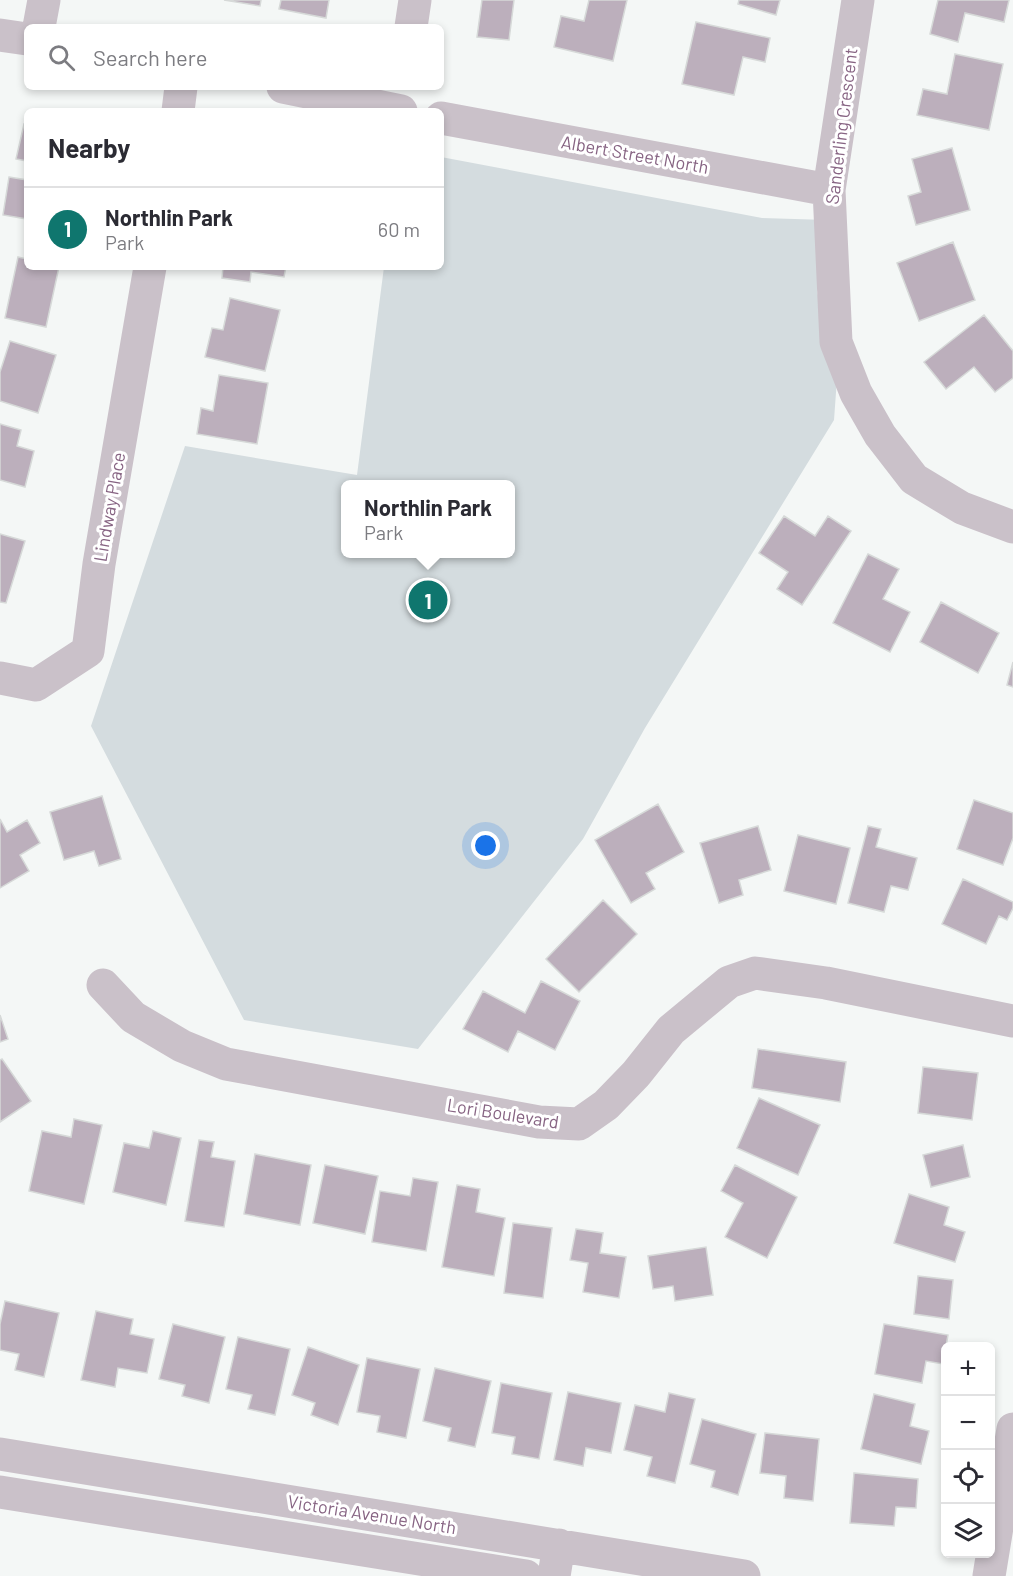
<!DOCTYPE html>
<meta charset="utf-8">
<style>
:root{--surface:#fff;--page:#f2f2f3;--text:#2b2b33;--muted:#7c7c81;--line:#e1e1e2;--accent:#0f766e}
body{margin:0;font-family:Barlow,sans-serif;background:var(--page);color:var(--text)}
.controls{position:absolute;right:18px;bottom:18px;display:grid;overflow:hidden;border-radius:9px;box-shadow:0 3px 9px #0003}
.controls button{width:54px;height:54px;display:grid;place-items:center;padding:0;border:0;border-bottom:2px solid var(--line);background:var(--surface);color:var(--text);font:30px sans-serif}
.you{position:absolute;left:486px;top:846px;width:21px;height:21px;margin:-15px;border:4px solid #fff;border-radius:50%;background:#1a73e8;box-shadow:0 0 0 9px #1a73e833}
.badge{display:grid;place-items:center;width:39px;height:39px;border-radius:50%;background:var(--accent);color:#fff;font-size:20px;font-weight:700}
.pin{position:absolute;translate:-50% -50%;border:3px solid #fff;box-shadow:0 2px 6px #0006}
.popup{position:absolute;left:341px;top:480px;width:174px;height:78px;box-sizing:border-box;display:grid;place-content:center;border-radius:9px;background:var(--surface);filter:drop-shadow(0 2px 4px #0005);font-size:20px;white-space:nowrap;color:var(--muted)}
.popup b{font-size:22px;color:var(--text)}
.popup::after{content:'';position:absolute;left:50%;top:100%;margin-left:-12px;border:12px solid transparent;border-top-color:var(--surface)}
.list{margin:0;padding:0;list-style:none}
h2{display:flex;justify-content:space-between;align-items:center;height:78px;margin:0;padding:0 24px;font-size:26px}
h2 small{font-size:20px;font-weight:400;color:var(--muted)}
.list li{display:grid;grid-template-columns:39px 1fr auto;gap:18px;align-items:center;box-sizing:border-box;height:84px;padding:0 24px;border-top:2px solid var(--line)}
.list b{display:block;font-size:22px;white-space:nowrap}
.list p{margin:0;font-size:20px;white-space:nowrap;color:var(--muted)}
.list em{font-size:20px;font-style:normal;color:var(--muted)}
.icon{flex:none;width:33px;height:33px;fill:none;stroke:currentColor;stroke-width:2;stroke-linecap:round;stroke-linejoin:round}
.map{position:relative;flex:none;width:1013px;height:1576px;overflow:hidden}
.search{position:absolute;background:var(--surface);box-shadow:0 3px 9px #0003;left:24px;top:24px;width:420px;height:66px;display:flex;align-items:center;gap:15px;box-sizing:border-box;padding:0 21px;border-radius:9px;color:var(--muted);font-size:22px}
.panel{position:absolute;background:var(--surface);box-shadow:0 3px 9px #0003;left:24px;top:108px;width:420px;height:162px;border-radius:9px}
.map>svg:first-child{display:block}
.green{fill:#d4dcdf;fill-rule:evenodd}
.building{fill:#bcafbc;stroke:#d6d9d8;stroke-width:1.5}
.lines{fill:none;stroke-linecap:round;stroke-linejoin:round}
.minor{stroke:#cac1c9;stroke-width:33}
.labels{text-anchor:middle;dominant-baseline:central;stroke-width:6;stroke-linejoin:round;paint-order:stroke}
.street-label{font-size:18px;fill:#876483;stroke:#fff}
</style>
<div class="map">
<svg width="1013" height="1576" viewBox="0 0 1013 1576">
<rect width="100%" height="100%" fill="#f4f7f6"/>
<path class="green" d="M441 157 762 218 827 220 817 292 838 365 834 420 645 728 583 839 418 1049 244 1020 91 726 185 446 357 475 384 267H441ZM346 484H510V554H346Z"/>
<path class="building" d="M224 0H261L260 6Z
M281 0H329L326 18 279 9Z
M482 0H514L509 40 477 37Z
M589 0H627L613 61 554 47 561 16 584 21Z
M739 0H780L776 15 738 4Z
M938 0H1009L1004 22 965 13 958 42 930 34Z
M696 22 770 38 765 62 743 57 734 95 682 84Z
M955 54 1003 64 989 130 917 115 923 89 947 94Z
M24 124 27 125V161L16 159Z
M952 148 970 210 916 225 908 196 921 192 912 159Z
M9 177 27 180V219L3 215Z
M953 242 975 300 919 321 897 263Z
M18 257 27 259V267H59L46 327 5 318Z
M223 267H286L284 277 251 272 250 282 222 278Z
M230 298 280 310 265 371 205 357 212 328 223 330Z
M984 315 1013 351V378L995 392 974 367 946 389 924 362Z
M10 341 56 355 38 413 0 401V372Z
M219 375 268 383 257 444 197 434 201 408 213 411Z
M0 424 21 430 17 446 34 451 25 487 0 480Z
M784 516 815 536 828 516 851 531 802 605 777 589 788 572 759 553Z
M0 534 25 541 6 603 0 602Z
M868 554 899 569 883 599 910 612 890 652 833 623Z
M941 602 999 633 978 673 920 642Z
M1013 662V687L1007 685Z
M102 796 121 859 99 866 94 851 64 860 50 812Z
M974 800 1013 813V838L1003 865 957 849Z
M658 804 684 852 646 873 655 889 631 903 595 840Z
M0 819 7 832 27 820 40 843 20 855 29 871 0 888Z
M758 826 771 870 739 880 743 895 719 903 700 843Z
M868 826 881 829 876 847 917 858 908 890 891 886 884 912 848 903Z
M798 835 850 848 836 904 784 891Z
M963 879 1013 902V908L1007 920 999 916 986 944 942 924Z
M603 900 637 934 579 992 546 959Z
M541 981 580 1001 555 1050 518 1031 508 1052 463 1029 483 991 525 1013Z
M0 1015 8 1039 0 1042Z
M758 1049 846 1062 840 1102 752 1088Z
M2 1059 31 1101 0 1122V1060Z
M923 1067 978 1073 972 1120 918 1113Z
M759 1098 820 1125 798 1175 737 1148Z
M74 1119 102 1125 84 1204 29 1191 42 1131 71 1137Z
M153 1131 181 1138 166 1205 113 1192 124 1143 149 1148Z
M199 1140 214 1142 211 1157 235 1161 224 1227 185 1221Z
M963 1145 970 1177 931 1187 923 1155Z
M255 1154 311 1165 300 1225 244 1214Z
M325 1165 378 1176 365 1234 313 1223Z
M735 1165 797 1197 767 1258 725 1237 743 1203 721 1191Z
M413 1178 438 1182 426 1251 372 1242 380 1191 410 1196Z
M457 1185 480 1189 476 1212 505 1218 494 1276 442 1267Z
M909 1194 949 1207 944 1225 965 1232 955 1262 894 1243Z
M513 1223 552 1228 543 1298 504 1293Z
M576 1229 603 1233 600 1253 626 1257 619 1298 583 1292 588 1263 570 1260Z
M706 1247 713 1295 675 1301 673 1286 653 1289 648 1256Z
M918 1276 953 1280 949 1319 914 1314Z
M5 1301 59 1313 44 1377 15 1370 19 1354 0 1350V1324Z
M96 1311 133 1319 130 1334 154 1339 147 1373 118 1368 115 1387 81 1380Z
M173 1324 225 1337 209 1403 182 1396 185 1385 159 1379Z
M884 1324 948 1335 943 1364 926 1361 922 1383 875 1374Z
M238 1337 290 1349 275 1415 248 1409 252 1395 226 1389Z
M308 1347 359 1365 338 1425 311 1415 315 1403 292 1395Z
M367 1358 420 1369 406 1438 377 1432 380 1416 357 1412Z
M435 1368 491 1381 475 1447 448 1441 451 1428 423 1421Z
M501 1383 552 1393 539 1459 512 1454 515 1437 492 1433Z
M568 1392 621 1403 611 1453 586 1448 583 1466 554 1460Z
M669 1393 695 1399 675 1483 647 1476 652 1457 624 1450 635 1405 665 1412Z
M874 1394 915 1404 910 1426 929 1431 921 1464 861 1449Z
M702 1419 756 1434 738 1495 711 1487 715 1471 690 1464Z
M765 1433 819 1439 813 1501 784 1498 786 1476 760 1473Z
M854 1473 918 1479 916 1508 896 1507 894 1526 850 1523Z"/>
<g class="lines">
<path class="minor" d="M858 0 829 190 836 342 856 393 880 435 914 479 962 508 1013 527
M39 27 44 0
M411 27 415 0
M0 35 27 39
M283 87 401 111
M178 111 181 87
M441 118 829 190
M0 678 36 685 88 651 99 564 150 267
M103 985 133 1017 182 1046 226 1064 539 1122 579 1124 606 1105 636 1074 671 1030 729 982 755 973 826 983 1013 1021
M0 1454 744 1576
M0 1492 526 1576
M554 1576 559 1545
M989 1576 1013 1429"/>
</g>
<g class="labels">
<g class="street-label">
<text transform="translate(841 126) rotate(-83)">Sanderling Crescent</text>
<text transform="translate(635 154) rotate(10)">Albert Street North</text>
<text transform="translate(109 507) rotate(-80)">Lindway Place</text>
<text transform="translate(503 1113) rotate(9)">Lori Boulevard</text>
<text transform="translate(372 1514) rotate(9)">Victoria Avenue North</text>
</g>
</g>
</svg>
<div class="controls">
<button>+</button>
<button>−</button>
<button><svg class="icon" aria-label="locate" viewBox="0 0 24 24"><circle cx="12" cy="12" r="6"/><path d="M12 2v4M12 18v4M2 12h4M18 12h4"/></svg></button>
<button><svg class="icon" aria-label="layers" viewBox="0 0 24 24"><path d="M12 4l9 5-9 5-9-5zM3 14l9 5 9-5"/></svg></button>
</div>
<div class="you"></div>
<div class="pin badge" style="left:428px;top:600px">1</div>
<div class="popup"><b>Northlin Park</b>Park</div>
<div class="search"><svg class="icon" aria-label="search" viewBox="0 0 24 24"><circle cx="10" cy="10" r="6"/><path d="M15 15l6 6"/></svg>Search here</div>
<section class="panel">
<h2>Nearby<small></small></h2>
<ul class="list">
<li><span class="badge">1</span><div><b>Northlin Park</b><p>Park</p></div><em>60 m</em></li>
</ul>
</section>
</div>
